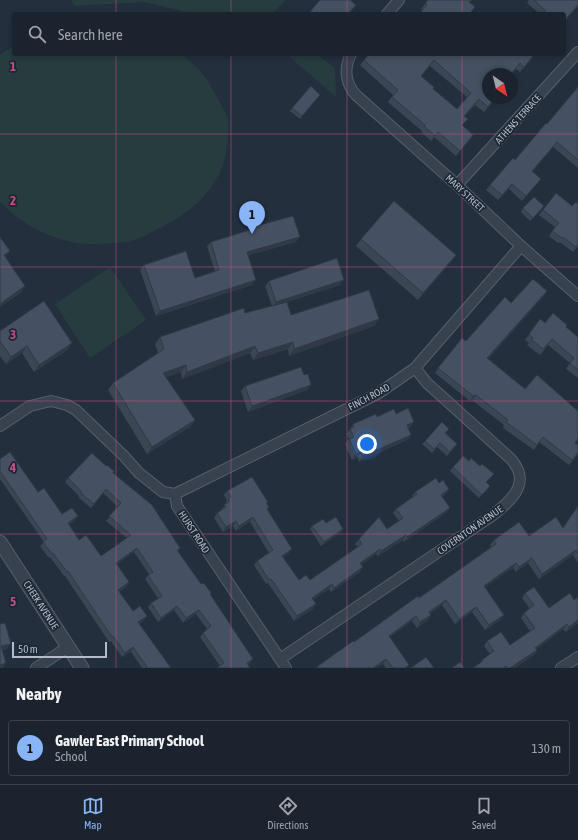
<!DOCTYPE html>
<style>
:root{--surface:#1b232e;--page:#242b36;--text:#f1f3f6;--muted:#a0a4aa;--line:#39404a;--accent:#8ab4f8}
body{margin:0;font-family:"Asap Condensed",sans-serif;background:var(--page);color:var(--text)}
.compass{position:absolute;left:482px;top:68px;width:36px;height:36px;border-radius:50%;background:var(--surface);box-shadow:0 2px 6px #0003;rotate:145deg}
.scale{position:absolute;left:12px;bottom:10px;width:95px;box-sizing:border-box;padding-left:4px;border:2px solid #b4bcc9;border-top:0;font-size:11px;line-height:14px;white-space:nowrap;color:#b4bcc9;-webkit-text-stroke:3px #1d2633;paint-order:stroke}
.you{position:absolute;left:367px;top:444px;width:14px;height:14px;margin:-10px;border:3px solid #fff;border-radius:50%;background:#1a73e8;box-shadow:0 0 0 6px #1a73e833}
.badge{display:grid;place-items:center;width:26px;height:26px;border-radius:50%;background:var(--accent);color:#111;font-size:13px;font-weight:700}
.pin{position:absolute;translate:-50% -33px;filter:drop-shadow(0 1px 2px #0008)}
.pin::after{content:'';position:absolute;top:21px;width:14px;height:12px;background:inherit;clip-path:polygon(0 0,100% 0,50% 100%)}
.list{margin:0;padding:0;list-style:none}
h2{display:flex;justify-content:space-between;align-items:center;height:52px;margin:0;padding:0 16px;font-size:17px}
h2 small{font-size:13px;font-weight:400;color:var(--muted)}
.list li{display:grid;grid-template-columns:26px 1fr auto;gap:12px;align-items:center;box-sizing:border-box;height:56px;margin:0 8px 8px;padding:0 8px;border:1px solid var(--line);border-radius:4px}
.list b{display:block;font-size:15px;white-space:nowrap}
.list p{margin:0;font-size:13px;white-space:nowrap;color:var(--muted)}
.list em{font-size:13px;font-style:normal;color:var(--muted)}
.icon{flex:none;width:22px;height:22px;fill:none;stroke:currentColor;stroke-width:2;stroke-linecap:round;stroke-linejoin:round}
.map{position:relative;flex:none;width:578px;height:668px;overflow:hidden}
.search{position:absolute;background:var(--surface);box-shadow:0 2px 6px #0003;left:12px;right:12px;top:12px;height:44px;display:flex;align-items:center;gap:10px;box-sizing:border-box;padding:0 14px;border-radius:4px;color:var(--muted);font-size:15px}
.sheet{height:116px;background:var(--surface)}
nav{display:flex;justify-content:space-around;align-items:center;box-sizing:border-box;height:56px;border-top:1px solid var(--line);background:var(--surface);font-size:11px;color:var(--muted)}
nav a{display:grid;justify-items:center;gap:2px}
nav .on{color:var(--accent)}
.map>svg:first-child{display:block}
.green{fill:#263c3f}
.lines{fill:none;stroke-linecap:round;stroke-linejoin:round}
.minor-casing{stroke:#565f6c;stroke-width:12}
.tertiary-casing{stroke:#565f6c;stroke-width:15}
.minor{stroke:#38414e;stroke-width:10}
.tertiary{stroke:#38414e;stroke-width:13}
.wall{fill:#3b4654;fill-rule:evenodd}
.shaded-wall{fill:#303945}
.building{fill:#455162;stroke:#303945;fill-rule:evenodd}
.grid{fill:none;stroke:#bd5182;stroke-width:1;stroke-opacity:0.55}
.labels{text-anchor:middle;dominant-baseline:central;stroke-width:3.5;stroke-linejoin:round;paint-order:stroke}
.street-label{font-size:10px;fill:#b4bcc9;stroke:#1d2633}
.grid-label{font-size:13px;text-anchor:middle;font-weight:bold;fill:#bd5182;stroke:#1d2633;stroke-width:3.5;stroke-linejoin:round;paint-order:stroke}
</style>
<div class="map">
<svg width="578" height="668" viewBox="0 0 578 668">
<rect width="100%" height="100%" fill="#242f3e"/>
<path class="green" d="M71 0H286L272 14H194L144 2 74 6Z
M14 46V54L183 55C202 71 209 81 220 103 222 107 225 112 227 116 230 125 228 137 227 146 223 186 191 214 156 230 148 234 140 239 131 241 121 243 102 244 92 244 58 244 23 226 0 202V55Z
M286 54H317L335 68 336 97Z
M110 267 146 320 90 358 55 304Z"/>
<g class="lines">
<defs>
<path id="minor" d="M387 14 399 0
M351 54C344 68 345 83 356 95L457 185 521 246 578 296
M457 185 578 52
M0 426 30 406 51 401 67 405 76 410 124 456 139 473 163 492 175 494 177 506 185 518 286 668
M175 494 379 393 415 368 521 246
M280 659 493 515C505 505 524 491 519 473 518 468 514 463 511 459L427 383 415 368
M36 668 68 647
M561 668 578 657"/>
<path id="tertiary" d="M0 542 82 668"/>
</defs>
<use href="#minor" class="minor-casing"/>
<use href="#tertiary" class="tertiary-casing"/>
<use href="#minor" class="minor"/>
<use href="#tertiary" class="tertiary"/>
</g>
<path class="wall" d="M472 0 470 2 422 10 421 9 425 4Z
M529 0H578V6L564 22V14H540L527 3Z
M533 55H534L530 61 520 72 516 69 512 74H488L496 98 484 112 475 105 465 116 463 126 473 135 470 140 456 156 434 137 431 141 421 132 422 131 388 102 393 95 360 65 364 60ZM430 66 467 97 457 109 433 89 421 76Z
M578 88V168L553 147 532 172 541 179 522 201 509 189 498 200 486 190 490 185 515 160 547 124Z
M320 95 300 119 290 111 292 108Z
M578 204V246L573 252 560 242 558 243 549 236 555 227 539 215 543 210 572 206Z
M523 208 541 210 530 221 521 212Z
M252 227 296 242 248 255 252 285 156 316 140 270 144 265 195 278 215 272 207 246 211 242 250 230Z
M361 239 456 255 451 262 418 300 356 246Z
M269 281 340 285 287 302 291 315 379 319 374 326 289 356 288 349 253 360 250 353 182 379 181 372 166 377 195 420 190 427 147 454 108 390 113 383 158 353 155 344 160 337 272 306 265 286Z
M547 291 543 297 488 359 525 389 578 411V440L575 443 578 445V454L569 465 539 442 534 450 503 428 504 425 472 400 470 401 435 373 438 368 511 303Z
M540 319 545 323 566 327 578 337V378L566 369 570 363 548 345 540 355 527 345 529 343 525 340Z
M0 331 72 343 67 350 34 372 22 353 6 364 0 356Z
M304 375 311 385 307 390 248 412 241 391 245 386Z
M396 414 410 428H408L411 435 407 440 359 462 357 457 352 460 345 444 349 439 347 434 353 424 377 417Z
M446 433 457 444 447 456 437 447 432 453 422 444 425 441Z
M0 459 62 514 75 520 69 525 79 540 101 556 127 538 106 521 118 507 103 493 91 508 78 497 79 496 65 482 68 478 113 473 180 548 178 551 201 584 211 593 210 594 250 663 248 665 250 668H217L220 666 200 637 203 633 207 629 196 614 183 623 174 610 158 622 148 607 151 603 158 598 145 579 149 574 134 552 117 564 127 586 119 592 133 611 144 620 139 624 171 668H142L131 652 122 657 111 641 109 642 65 576H64L50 557 49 558 40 546 44 542 0 479Z
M469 461 480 466 494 474 486 483 487 490 479 498 450 471 453 467Z
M227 491 268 502 267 504 268 509 289 553 283 557 299 580H310L358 547 355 544 359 539 387 529 399 521 393 513 396 509 413 497 412 496 415 492 446 494 442 496 447 512 404 542 403 540 378 556 376 554 361 565 360 572 331 592 329 589 313 600V609L294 621 268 583 266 584 254 565 257 561 269 553 250 522 236 531 233 526 223 532 214 518 217 513 222 510H221L226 504 225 503 227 501 224 495Z
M578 506V563L573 555 539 579 528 563 516 572 513 568 485 587 500 620 485 630 472 612 455 624 442 605 430 613 431 615 428 620 417 628 412 621 390 637 407 668H386L383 664 376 668H316L318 666 354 642 419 598 491 547 490 545 494 540 529 536 563 528Z
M326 523 343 529 341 532 321 546 310 529 312 526Z
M525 593 549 608 574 600 578 623 566 632 563 629 536 649 537 650 534 655 515 668H473L479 664 482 660 490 654 484 646 487 641 510 645 530 631 521 618 524 613 530 609 522 598Z"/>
<path class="shaded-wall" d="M578 5V6L564 22V21Z
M534 55 530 61 520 72 524 67Z
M434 60 430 66 417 81 421 76Z
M495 98H496L484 112 488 107Z
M479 99 475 105 461 121 464 116Z
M473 135 470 140 456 156 460 151Z
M557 142 553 147 529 176 532 171Z
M541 179 537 184 522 201 526 196Z
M512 184 509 189 498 200 502 195Z
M300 237 296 242 243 257 247 252Z
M10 251 5 258 4 255Z
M456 255 451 262 418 300 423 293Z
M256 280 252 285 156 316 160 311Z
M344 280 340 285 272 307 276 302Z
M25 286 21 293 0 307V304Z
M547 291 543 297 483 364 487 358Z
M379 319 374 326 289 356 294 349Z
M293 342 288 349 253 360 258 353Z
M72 343 67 350 34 372 39 365Z
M27 346 22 353 6 364 11 357Z
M255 346 250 353 182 379 187 372Z
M186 365 181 372 159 380 163 373Z
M311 385 307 390 248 412 252 406Z
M476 395 472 400 470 401 473 396Z
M195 420 190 427 147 454 152 447Z
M414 422 410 428 403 431 407 425Z
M411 435 407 440 359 462 363 456Z
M361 452 357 457 352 460 356 454Z
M449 489 446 494 438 499 441 495Z
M450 508 447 512 404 542 407 537Z
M78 516 75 520 65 527 68 523Z
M253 517 250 522 236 531 239 526Z
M236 521 233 526 223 532 226 527Z
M343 529 341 532 321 546 324 542Z
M406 535 403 540 378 556 381 551Z
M137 548 134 552 113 567 116 563Z
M292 549 289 553 279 560 282 556Z
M380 549 376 554 357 568 360 563Z
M576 550 573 555 539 579 542 574Z
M532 558 528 563 516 572 519 567Z
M516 563 513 568 480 591 484 586Z
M363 567 360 572 331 592 334 588Z
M129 582 127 586 115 594 118 590Z
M332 584 329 589 309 603 312 598Z
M446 600 442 605 426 617 429 612Z
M316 604 313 609 294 621 297 616Z
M177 606 174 610 158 622 161 618Z
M476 607 472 612 455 624 459 619Z
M199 610 196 614 183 623 186 618Z
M431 615 428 620 417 628 420 622Z
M504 615 500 620 485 630 489 625Z
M147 616 144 620 135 626 138 622Z
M416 616 412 621 385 641 389 636Z
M578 620V623L566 632 569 627Z
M567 624 563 629 532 653 535 648Z
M11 644 7 649 0 651 1 646Z
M133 647 131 652 122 657 125 653Z
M537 650 534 655 515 668H510Z
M253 659 250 663 244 667 247 663Z
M386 659 383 664 376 668H373Z
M6 663 3 668H0V665Z"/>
<path class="building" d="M320 0H352L351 1 356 5 348 14H308Z
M428 0H471L469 2 475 7 469 14H419L427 5 425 4Z
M534 0H578V5L564 21V14H544L546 11Z
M369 54H533L534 55 524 67 520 63 511 74H488V98H495L488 107 479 99 464 116 468 119 462 125 473 135 460 151 438 132 435 136 424 126 425 125 392 97 398 90 364 60ZM434 60 471 93 457 109 433 89 434 87 421 76Z
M311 86 320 95 302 116 292 108Z
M578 87V160L557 142 532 171 541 179 526 196 512 184 502 195 490 185 513 158 515 160 546 123 547 124Z
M556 193 572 206 576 202 578 204V245L576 247 563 237 562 238 552 231 559 223 543 210Z
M534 197 544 206 533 218 523 208Z
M394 201 456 255 423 293 361 239Z
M293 216 300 237 247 252 256 280 160 311 144 265 186 251 195 278 219 270 211 242 253 229 252 227Z
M0 237 10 251 4 255 25 286 0 304Z
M337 258 344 280 276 302 269 281Z
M533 279 547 291 487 358 525 389 537 375 578 411V439L575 443 578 445V453L572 460 543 437 537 445 506 422 508 420 476 395 473 396 438 368 462 338 466 341 505 297 511 303Z
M369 290 379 319 294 349 293 342 258 353 255 346 187 372 186 365 163 373 195 420 152 447 113 383 164 349 160 337 244 308 245 313 287 302 291 315Z
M44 301 72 343 39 365 27 346 11 357 0 341V331Z
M553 313 567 325 566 327 578 337V370L570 363 574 358 552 339 543 349 531 339 533 338 529 334 540 319 545 323Z
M301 367 304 375 308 374 311 385 252 406 245 386Z
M408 408 414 422 407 425 411 435 363 456 361 452 356 454 349 439 354 437 350 429 354 427 353 424 376 414 377 417 394 409 396 414Z
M442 422 449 429 445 433 457 444 450 452 440 443 434 449 425 441Z
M10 452 38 492 44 488 62 514 72 508 78 516 68 523 79 540 86 535 101 556 131 535 109 516 121 503 106 489 94 504 81 493 82 492 68 478 92 453 106 466 107 465 114 471 113 473 152 505 180 548 177 550 201 584 204 583 211 593 210 594 253 659 247 663 250 668H219L218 667 224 663 203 633 211 626 199 610 186 618 177 606 161 618 151 603 162 596 148 575 153 572 137 548 116 563 129 582 118 590 133 611 140 606 147 616 138 622 171 668H146L147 667 133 647 125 653 113 636 112 637 68 571 67 572 53 553 52 554 43 542 47 539 0 471V459Z
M463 456 469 461 471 458 480 466 482 464 494 474 486 482 490 486 482 495 453 467Z
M252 477 268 502 266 503 269 507 267 509 292 549 282 556 299 580 306 575 310 580 362 544 359 539 379 517 387 529 403 518 396 509 417 494 415 492 436 478 439 483 443 480 449 489 441 495 450 508 407 537 406 535 381 551 380 549 360 563 363 567 334 588 332 584 312 598 316 604 297 616 271 579 269 580 257 561 273 550 253 517 239 526 236 521 226 527 217 513 226 507 224 505 230 501 228 499 231 497 227 491Z
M578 506V553L576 550 542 574 532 558 519 567 516 563 484 586 504 615 489 625 476 607 459 619 446 600 429 612 431 615 420 622 416 616 389 636 409 665 405 668H393L386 659 373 668H319L318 666 353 641 354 642 418 596 419 598 496 544 494 540 519 522 529 536 556 517 563 528Z
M336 517 343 529 324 542 312 526 323 519 326 523Z
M534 587 549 608 570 593 574 600 578 597V620L569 627 567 624 535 648 537 650 510 668H508L506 666 503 668H473L483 661 482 660 494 651 487 641 501 632 510 645 535 628 524 613 534 605 525 593Z
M5 623 11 644 1 646 6 663 0 665V624Z
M426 657 434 668H411Z
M460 662 464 668H452Z"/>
<path class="grid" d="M116 0V14M231 0V14M347 0V14M462 0V14M116 54V668M231 54V668M347 54V668M462 54V668M0 134H578M0 267H578M0 401H578M0 534H578"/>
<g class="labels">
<g class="street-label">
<text transform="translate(518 119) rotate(-48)">ATHENS TERRACE</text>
<text transform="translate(465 193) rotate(43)">MARY STREET</text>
<text transform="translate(369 397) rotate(-28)">FINCH ROAD</text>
<text transform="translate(470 530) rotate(-35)">COVERNTON AVENUE</text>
<text transform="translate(194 532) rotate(57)">HURST ROAD</text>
<text transform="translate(41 605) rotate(57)">CHEEK AVENUE</text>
</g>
</g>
<g class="grid-label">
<text x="13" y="71">1</text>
<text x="13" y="205">2</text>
<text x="13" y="339">3</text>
<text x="13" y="472">4</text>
<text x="13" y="606">5</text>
</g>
</svg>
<svg class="compass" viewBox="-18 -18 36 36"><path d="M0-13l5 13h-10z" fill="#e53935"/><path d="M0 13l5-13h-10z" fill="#a0a4aa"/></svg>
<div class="scale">50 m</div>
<div class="you"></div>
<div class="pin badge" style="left:252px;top:234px">1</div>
<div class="search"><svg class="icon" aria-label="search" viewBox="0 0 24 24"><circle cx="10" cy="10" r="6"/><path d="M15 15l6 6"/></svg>Search here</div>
</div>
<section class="sheet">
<h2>Nearby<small></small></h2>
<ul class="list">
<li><span class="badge">1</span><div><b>Gawler East Primary School</b><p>School</p></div><em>130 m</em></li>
</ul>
</section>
<nav>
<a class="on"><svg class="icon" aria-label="map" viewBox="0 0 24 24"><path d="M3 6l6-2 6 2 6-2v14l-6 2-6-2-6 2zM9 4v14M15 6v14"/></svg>Map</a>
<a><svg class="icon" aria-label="directions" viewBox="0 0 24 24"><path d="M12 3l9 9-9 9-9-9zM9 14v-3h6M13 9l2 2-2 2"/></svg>Directions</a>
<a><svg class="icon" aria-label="saved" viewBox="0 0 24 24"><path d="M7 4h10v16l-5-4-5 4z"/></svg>Saved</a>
</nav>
